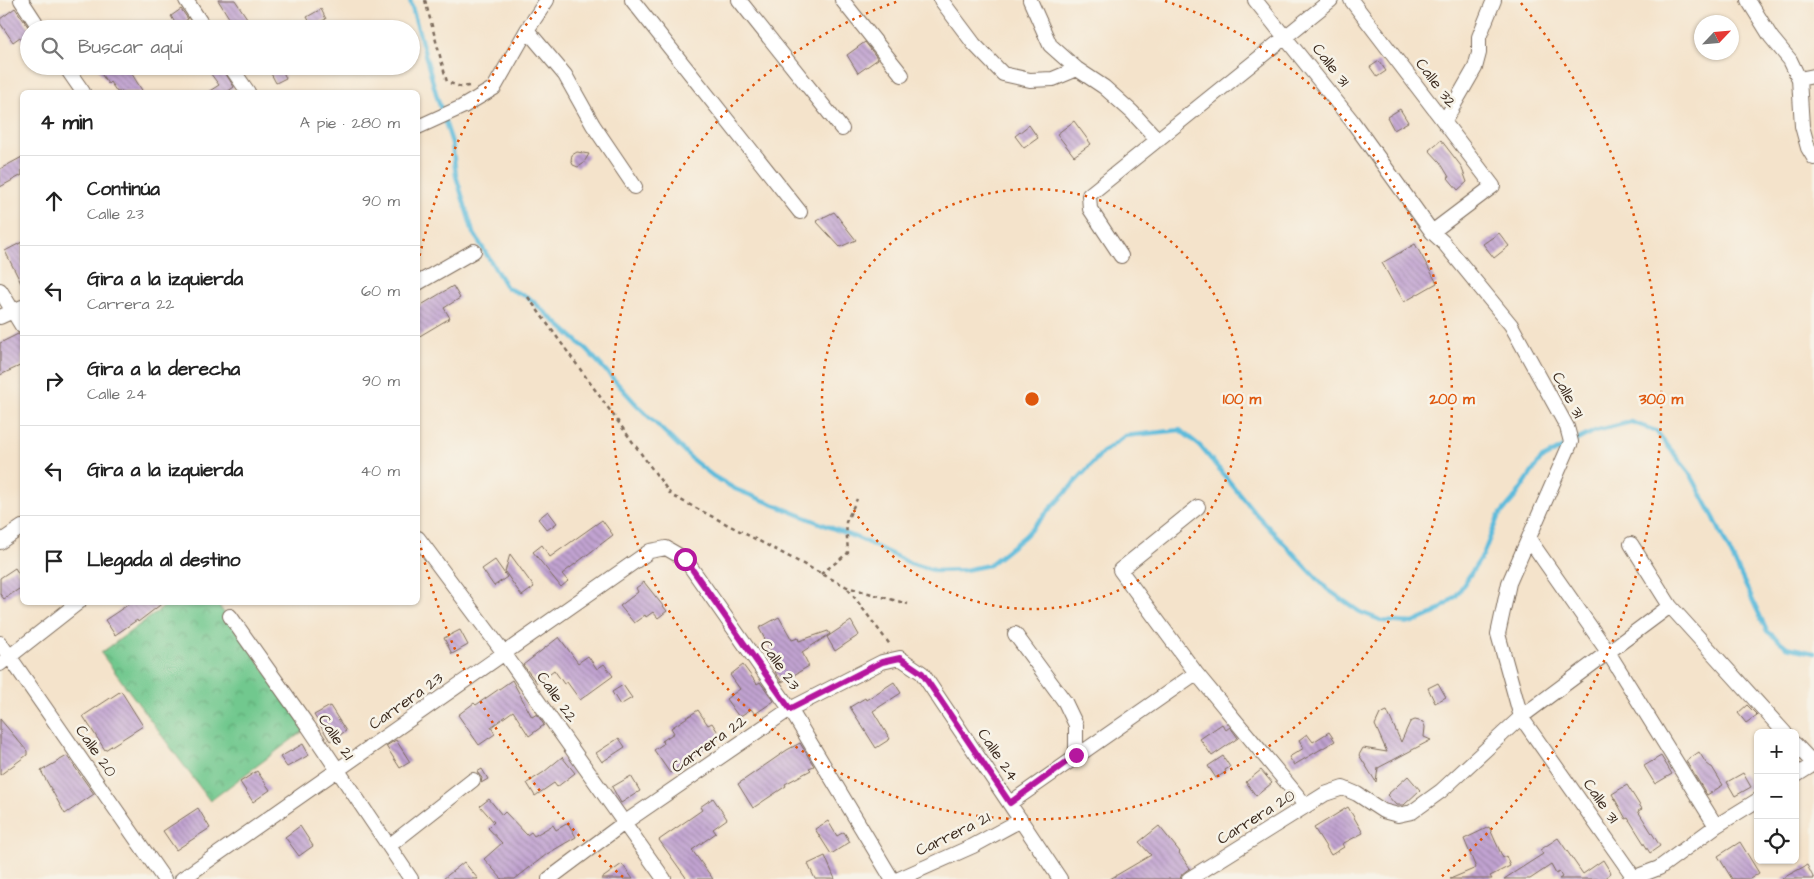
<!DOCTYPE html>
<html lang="es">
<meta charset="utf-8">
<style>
:root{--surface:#fff;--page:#f6f6f6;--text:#222;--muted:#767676;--line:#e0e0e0}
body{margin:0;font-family:"Architects Daughter",sans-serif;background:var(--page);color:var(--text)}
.controls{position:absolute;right:15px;bottom:15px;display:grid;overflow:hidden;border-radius:8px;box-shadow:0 1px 4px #0004}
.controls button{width:45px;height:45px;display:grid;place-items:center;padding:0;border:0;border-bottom:1px solid var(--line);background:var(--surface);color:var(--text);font:25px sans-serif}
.compass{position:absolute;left:1694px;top:15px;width:45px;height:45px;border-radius:50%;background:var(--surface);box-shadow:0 1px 4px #0004;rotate:64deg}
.stop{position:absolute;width:15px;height:15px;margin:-11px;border:4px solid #b5179e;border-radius:50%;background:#fff}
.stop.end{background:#b5179e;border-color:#fff;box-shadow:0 1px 5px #0008}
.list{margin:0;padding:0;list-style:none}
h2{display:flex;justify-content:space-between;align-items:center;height:65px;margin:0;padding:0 20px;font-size:21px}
h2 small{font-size:16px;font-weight:400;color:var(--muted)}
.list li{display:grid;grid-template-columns:32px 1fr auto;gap:15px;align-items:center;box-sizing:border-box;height:90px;padding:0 20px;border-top:1px solid var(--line)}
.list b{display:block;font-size:19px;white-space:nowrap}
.list p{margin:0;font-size:16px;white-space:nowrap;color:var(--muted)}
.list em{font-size:16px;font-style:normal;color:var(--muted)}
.icon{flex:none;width:28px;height:28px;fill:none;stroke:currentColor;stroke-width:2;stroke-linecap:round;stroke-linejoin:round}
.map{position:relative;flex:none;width:1814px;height:879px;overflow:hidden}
.search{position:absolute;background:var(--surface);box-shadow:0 1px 4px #0004;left:20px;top:20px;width:400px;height:55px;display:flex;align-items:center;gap:12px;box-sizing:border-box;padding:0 18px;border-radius:28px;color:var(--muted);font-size:19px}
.panel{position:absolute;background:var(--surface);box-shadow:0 1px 4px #0004;left:20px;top:90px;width:400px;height:515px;border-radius:8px}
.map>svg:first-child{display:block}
.park{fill:url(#park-crowns);stroke:#567956}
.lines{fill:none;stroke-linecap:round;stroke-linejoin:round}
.stream{stroke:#5dbbdb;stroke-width:4.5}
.building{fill:url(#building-back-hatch)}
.street-casing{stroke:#7c6b5b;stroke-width:16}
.path{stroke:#7c6b5b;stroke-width:2.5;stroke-dasharray:4 4;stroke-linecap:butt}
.street{stroke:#fff;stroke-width:14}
.route{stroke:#b5179e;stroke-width:6}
.ring{fill:none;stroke:#df570d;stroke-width:2.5;stroke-dasharray:2.5 5}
.labels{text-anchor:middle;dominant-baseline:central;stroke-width:5;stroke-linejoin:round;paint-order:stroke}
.street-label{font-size:16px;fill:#3b2a1e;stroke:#f7f3e8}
.centre{fill:#df570d;stroke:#f7f3e8;stroke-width:2.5}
.ring-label{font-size:15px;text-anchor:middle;font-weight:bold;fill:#df570d;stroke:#f7f3e8;stroke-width:5;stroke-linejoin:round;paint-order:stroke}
</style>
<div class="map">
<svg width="1814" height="879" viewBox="0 0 1814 879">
<defs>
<pattern id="park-crowns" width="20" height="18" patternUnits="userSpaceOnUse" patternTransform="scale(1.25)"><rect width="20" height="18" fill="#71c88e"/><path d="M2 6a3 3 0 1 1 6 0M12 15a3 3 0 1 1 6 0" fill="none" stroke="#5ea373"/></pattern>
<pattern id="building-back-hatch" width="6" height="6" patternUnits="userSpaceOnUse" patternTransform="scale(1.25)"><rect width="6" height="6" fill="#c1a3d1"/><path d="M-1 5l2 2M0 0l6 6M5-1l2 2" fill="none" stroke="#9e85a9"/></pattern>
</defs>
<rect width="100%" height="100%" fill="#f7f3e8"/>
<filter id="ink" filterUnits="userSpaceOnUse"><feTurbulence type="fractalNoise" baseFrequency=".02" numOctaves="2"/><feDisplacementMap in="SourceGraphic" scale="10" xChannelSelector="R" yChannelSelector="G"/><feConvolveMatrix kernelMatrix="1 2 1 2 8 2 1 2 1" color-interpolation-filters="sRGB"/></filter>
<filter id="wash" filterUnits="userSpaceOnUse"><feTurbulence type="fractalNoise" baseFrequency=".0096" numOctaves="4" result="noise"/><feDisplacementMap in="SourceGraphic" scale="20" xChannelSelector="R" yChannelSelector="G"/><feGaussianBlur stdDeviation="1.12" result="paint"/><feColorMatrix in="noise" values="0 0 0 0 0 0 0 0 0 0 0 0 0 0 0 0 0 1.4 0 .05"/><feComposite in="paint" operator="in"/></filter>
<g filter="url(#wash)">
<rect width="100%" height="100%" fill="#f4e3cb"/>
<path class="park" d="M169 603H217L306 729 210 801 101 653Z"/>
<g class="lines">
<path class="stream" d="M410 0 437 97 452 143 456 176 473 232 507 288 528 297 587 350 637 405 694 461 713 476 735 489 862 540 910 563 936 571 965 570 989 565 1025 536 1102 453 1125 436 1180 430 1200 446 1256 514 1327 589 1360 612 1383 621 1413 623 1435 613 1456 596 1483 555 1498 517 1516 496 1541 459 1564 447
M1573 442 1595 431 1631 422 1656 431 1691 475 1714 518 1767 631 1787 647 1814 653"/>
</g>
<g id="blocks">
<path class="building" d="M218 0H235L251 24 244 29H236Z
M15 8 29 28V49L20 37 13 42 0 23V19Z
M181 9 188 19 177 26 171 16Z
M321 9 326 19 312 26 307 17Z
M865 42 878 59 858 73 847 55Z
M1379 61 1386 71 1377 77 1370 67Z
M96 66H127L143 92H117L110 82 108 84Z
M205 66H221L234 87 227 92H208L219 85Z
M267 66H280L286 78 276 83Z
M1400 109 1408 122 1394 130 1387 117Z
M1074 121 1091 144 1074 156 1057 134Z
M1029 125 1038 138 1024 148 1015 136Z
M1441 140 1461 166 1467 182 1458 190 1448 178 1449 177 1440 162 1429 150Z
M577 152 589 154 583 164 578 167 573 165 571 160 572 155Z
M22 157V175L0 187V169Z
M834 212 856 240 840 247 816 221Z
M1499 233 1509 246 1494 258 1483 244Z
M22 242V285L5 251Z
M1415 244 1437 283 1404 302 1382 263Z
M453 286 460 298 444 308 450 318 418 337V307Z
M18 334 22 335V365L0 375V343Z
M548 511 557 523 547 530 538 519Z
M602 520 613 535 562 574 568 581 561 587 533 552 542 545 550 557Z
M510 554 534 587 522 596 505 572Z
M495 560 507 577 494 586 482 569Z
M15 568 22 579V587L4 599 0 594V578Z
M644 582 667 611 658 618 653 612 646 617 645 615 634 623 620 606 638 592 636 588Z
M132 602H164L138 622 137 620 115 635 105 620Z
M779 617 792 640 798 638 799 641 828 631 830 634 802 652 809 666 782 682 775 672 780 668 759 628Z
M851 621 859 635 835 651 827 637Z
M460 630 468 645 452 654 444 638Z
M559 637 578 663 588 656 597 669 604 664 613 676 580 700 567 682 564 684 554 670 537 683 523 665Z
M743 665 757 684 760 682 774 701 755 714 751 709 739 717 726 699 740 689 730 675Z
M512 680 532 717 537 714 544 725 529 736 513 711 491 727 495 734 479 745 458 715 474 703 476 705Z
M894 682 901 693 873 711 890 739 876 748 850 707 865 698 866 700Z
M1438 683 1446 697 1435 703 1428 688Z
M623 685 632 698 620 705 612 692Z
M121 691 143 726 105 750 83 716Z
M1747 705 1757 715 1746 723 1738 713Z
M330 706 346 731 330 741 314 715Z
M698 710 708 725 712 723 721 737 670 773 654 750 663 744 662 741 674 733 671 728Z
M1387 711 1401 742 1410 722 1415 720 1423 722 1425 727 1424 737 1431 740 1378 768 1376 782 1359 755 1363 748 1387 752 1375 725 1380 714Z
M0 719 27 751V755L0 775Z
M1222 724 1226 730 1230 727 1238 738 1212 756 1200 739Z
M1329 732 1335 741 1294 765 1289 757 1304 748 1299 740 1307 734 1313 742Z
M619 738 625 747 602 762 596 753Z
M396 740 410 762 400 768 386 746Z
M800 743 814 766 809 768 811 770 785 784 786 786 753 808 738 784 787 750Z
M303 744 309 755 287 767 280 757Z
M1699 752 1706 763 1711 767H1712L1723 785 1707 795 1686 761Z
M67 756 94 794 65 814 41 771Z
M1223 756 1230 767 1225 770 1226 772 1216 778 1208 766Z
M1661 756 1672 774 1655 784 1644 766Z
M562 757 575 773 557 787 554 783 535 796 527 783 544 772Z
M482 769 488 779 481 783 482 778 477 772Z
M1261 770 1272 783 1256 796 1246 782Z
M257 771 270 790 253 802 240 782Z
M1743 773 1751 787 1735 796 1727 782Z
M631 776 640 791 621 803 612 787Z
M1408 776 1420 790 1404 805H1396L1387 795Z
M1627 785 1642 809 1638 811 1660 846 1650 853 1628 818 1626 819 1612 794Z
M713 798 727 819 713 829 716 833 692 850 713 879H687L659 840 702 810 700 807Z
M489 799 502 815 505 812 527 835 531 832 534 836 553 825 556 830 568 823 576 837 547 854 515 879H502L484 859 502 843 488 828 494 822 480 806Z
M1348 807 1363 833 1342 844 1344 847 1331 855 1314 828Z
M198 808 210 828 176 850 163 831Z
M828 821 837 836 844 832 850 842 831 854 815 829Z
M300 826 313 846 299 856 285 837Z
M1159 826 1180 852 1179 853 1190 868 1182 874 1180 879H1110L1151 855 1139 842Z
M1489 827 1503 858 1506 856 1510 866 1490 876 1492 879H1450L1476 868 1464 839Z
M1558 838 1583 874 1603 860 1611 873 1603 879H1559L1562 877 1559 872 1556 874 1551 865 1530 879H1504L1543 854 1540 850Z
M1740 842 1759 873 1750 879H1732L1718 856Z
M825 856 835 879H815L808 864Z
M464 862 478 879H443Z
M622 864 633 879H601Z
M1807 865 1814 879H1781Z"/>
</g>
</g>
<g filter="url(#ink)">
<use href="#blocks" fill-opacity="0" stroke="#7c6b5b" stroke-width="1"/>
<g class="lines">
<defs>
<path id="street" d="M21 0 40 29
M186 0 205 29
M632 0 800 212
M739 0 842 129
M842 0 902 75
M941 0 974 44 1003 74 1030 80 1053 79 1077 69
M1030 0 1050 45 1077 69 1104 87 1132 112 1158 140
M1255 0 1352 121 1432 232 1443 242 1511 325 1567 427 1571 442 1509 583 1498 634 1521 717 1635 879
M1351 0 1493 186 1432 232
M1748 0 1771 37 1790 60 1799 79 1802 126 1808 148 1814 158
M527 30 565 75 593 125 635 187
M65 66 83 92
M230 66 248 92
M1799 79 1814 76
M1444 122 1475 68 1479 53V37L1494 0
M418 127 462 107 494 88 527 30 547 0
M1121 256 1090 209 1089 195 1331 0
M418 283 474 251
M0 290 22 326
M0 317 22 307
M1198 507 1120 570 1196 673 1306 806
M418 538 504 653 664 879
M1529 539 1608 652 1716 826
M0 542 22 527
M1631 544 1670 606 1785 733
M230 616 308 726 411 879
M1015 634 1065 702 1076 725V755
M0 643 164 879
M0 664 79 602
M1795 744 1814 764
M1795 776 1814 764
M1010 803 1196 673
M389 846 473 780
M182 879 650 551 666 548 685 559 790 709 892 879
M549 879 624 823 790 709 882 662 900 658 922 673 1060 879
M899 879 973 846 1021 820
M1189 879 1325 794 1343 788 1357 794 1383 811 1398 815 1412 812 1441 791 1521 717 1670 606
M1630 879 1659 868 1716 826 1758 800"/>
</defs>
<use href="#street" class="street-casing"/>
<path class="path" d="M425 0 447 82 461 87 469 86
M528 297 671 495 847 587 908 604
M821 574 848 553 846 522 857 499
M848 589 891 646"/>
<use href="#street" class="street"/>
</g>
</g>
<g class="lines" filter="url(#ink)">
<path class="route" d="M685 559 790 709 882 662 900 658 922 673 1010 803 1076 755"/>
</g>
<g class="ring">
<circle cx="1032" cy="399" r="210"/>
<path d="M1165 1A420 420 0 1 1 899 1"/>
<path d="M623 877A629 629 0 0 1 418 535M418 263A629 629 0 0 1 543 3M1521 3A629 629 0 0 1 1441 877"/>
</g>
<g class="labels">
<g class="street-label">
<text transform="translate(1331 65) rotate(52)">Calle 31</text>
<text transform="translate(1436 83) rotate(53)">Calle 32</text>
<text transform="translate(1568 395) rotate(62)">Calle 31</text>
<text transform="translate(780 665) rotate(55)">Calle 23</text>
<text transform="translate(557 697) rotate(55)">Calle 22</text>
<text transform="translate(406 701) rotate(-35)">Carrera 23</text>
<text transform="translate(336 737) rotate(56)">Calle 21</text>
<text transform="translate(709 744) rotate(-35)">Carrera 22</text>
<text transform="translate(96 751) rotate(55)">Calle 20</text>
<text transform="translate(998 755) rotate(56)">Calle 24</text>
<text transform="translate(1601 801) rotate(55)">Calle 31</text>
<text transform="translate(1256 817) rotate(-32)">Carrera 20</text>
<text transform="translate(953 834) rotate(-26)">Carrera 21</text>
</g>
</g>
<circle cx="1032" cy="399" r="8" class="centre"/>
<g class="ring-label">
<text x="1242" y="404">100 m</text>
<text x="1452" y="404">200 m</text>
<text x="1661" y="404">300 m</text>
</g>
</svg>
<div class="controls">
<button>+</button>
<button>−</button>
<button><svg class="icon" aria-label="locate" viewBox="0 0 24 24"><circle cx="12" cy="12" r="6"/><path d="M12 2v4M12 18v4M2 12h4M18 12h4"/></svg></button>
</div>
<svg class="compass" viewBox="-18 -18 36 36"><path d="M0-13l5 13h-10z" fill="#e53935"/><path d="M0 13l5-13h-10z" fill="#767676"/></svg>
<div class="stop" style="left:685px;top:559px"></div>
<div class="stop end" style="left:1076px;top:755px"></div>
<div class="search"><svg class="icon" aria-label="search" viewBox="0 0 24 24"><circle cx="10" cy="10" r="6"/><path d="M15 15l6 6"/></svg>Buscar aquí</div>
<section class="panel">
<h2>4 min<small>A pie · 280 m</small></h2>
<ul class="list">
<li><svg class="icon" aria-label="ahead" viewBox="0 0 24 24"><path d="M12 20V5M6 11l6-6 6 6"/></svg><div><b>Continúa</b><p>Calle 23</p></div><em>90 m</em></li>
<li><svg class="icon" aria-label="left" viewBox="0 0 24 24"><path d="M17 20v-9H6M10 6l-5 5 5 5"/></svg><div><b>Gira a la izquierda</b><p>Carrera 22</p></div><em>60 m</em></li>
<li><svg class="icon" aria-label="right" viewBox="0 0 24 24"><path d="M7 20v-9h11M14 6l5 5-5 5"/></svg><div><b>Gira a la derecha</b><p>Calle 24</p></div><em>90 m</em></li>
<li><svg class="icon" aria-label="left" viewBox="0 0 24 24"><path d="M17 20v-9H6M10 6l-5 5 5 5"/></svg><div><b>Gira a la izquierda</b></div><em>40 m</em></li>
<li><svg class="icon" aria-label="arrive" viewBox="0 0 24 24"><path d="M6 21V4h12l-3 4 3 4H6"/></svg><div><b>Llegada al destino</b></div></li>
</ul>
</section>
</div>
